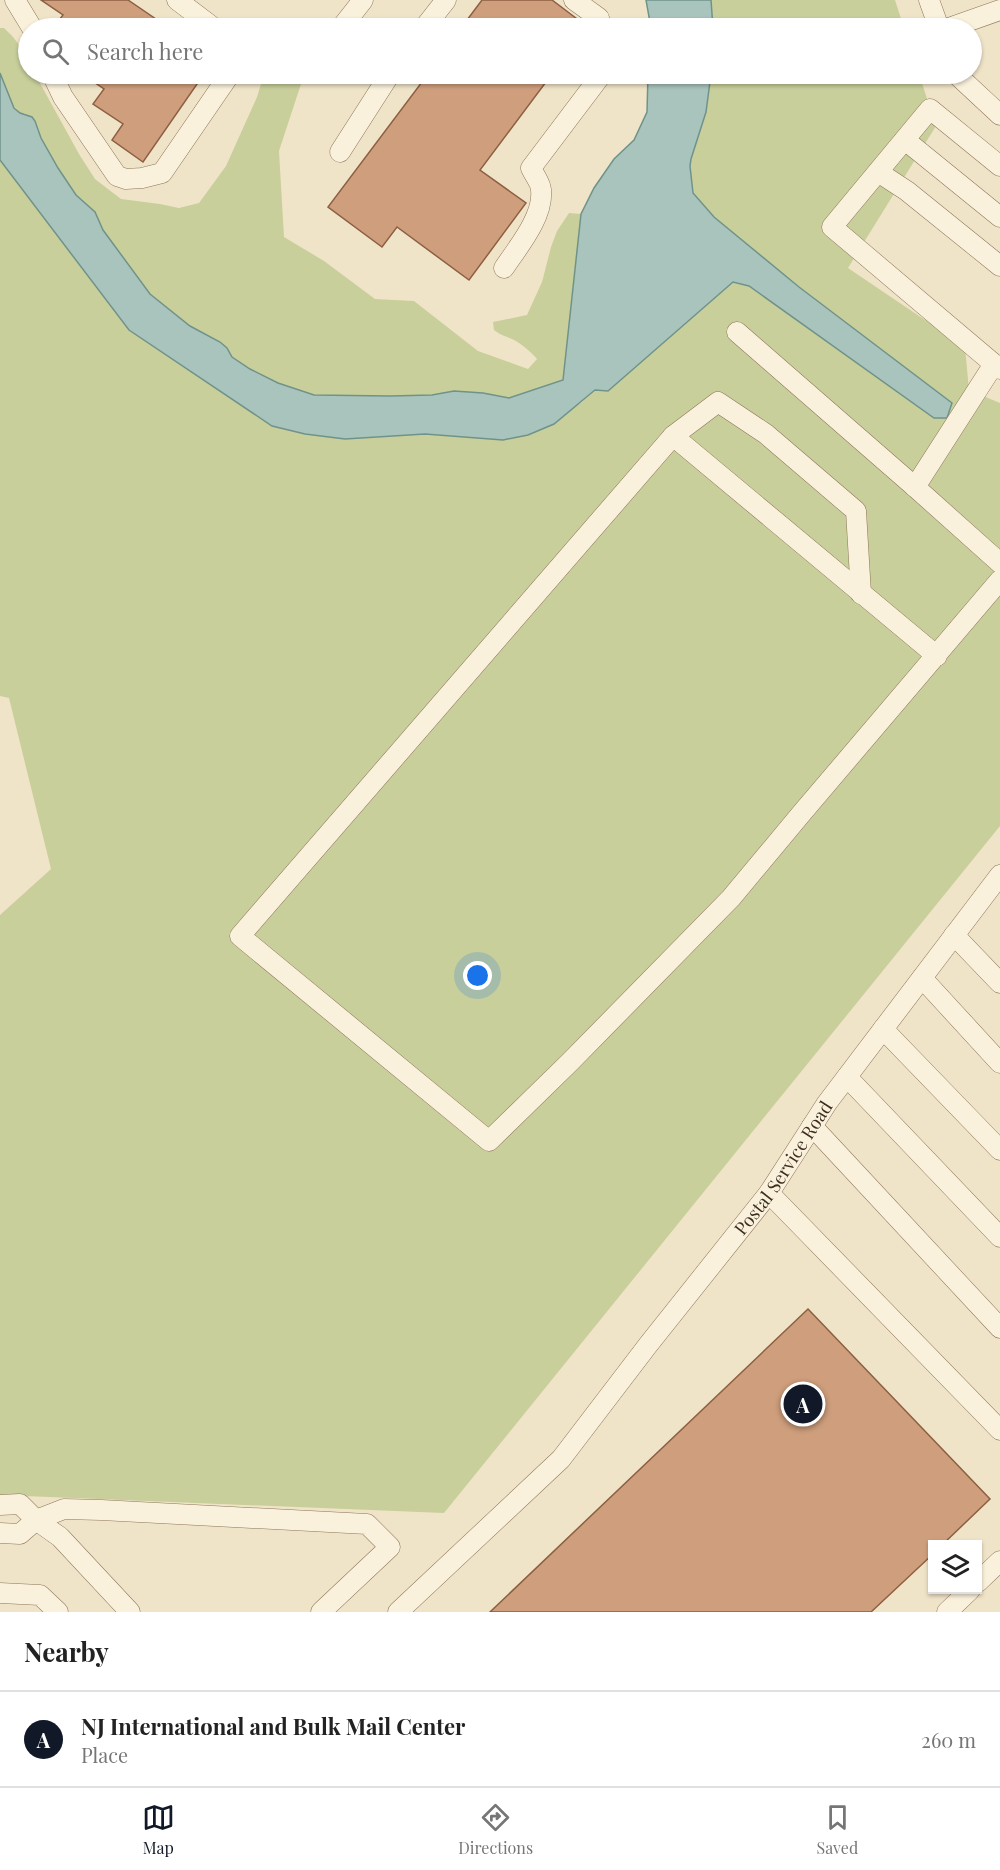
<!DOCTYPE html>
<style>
:root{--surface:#fff;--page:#f6f6f6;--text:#222;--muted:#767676;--line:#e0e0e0;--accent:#111827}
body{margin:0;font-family:"Playfair Display",serif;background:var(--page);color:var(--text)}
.controls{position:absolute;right:18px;bottom:18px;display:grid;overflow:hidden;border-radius:0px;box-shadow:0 2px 4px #0004}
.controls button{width:54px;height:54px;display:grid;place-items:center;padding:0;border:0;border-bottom:2px solid var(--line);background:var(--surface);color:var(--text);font:30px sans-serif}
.you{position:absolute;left:478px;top:976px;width:21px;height:21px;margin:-15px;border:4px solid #fff;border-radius:50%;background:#1a73e8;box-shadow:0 0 0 9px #1a73e833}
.badge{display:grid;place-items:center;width:39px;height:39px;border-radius:50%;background:var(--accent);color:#fff;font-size:20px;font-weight:700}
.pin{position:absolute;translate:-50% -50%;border:3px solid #fff;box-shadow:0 2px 6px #0006}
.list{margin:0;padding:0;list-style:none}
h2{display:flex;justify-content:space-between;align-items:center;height:78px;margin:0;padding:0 24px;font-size:26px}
h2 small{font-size:20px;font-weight:400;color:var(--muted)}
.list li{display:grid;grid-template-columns:39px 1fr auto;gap:18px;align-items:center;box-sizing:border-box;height:96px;padding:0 24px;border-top:2px solid var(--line)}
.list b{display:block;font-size:22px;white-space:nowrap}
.list p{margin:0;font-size:20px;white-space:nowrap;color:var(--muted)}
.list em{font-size:20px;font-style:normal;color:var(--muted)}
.icon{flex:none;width:33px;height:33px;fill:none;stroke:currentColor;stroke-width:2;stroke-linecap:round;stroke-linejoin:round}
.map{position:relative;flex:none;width:1000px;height:1612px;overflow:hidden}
.search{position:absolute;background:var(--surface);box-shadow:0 2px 4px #0004;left:18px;right:18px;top:18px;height:66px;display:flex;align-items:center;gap:15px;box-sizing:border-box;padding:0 21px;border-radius:33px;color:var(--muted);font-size:22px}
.sheet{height:174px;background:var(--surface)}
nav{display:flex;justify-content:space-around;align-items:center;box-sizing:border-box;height:84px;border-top:2px solid var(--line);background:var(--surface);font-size:16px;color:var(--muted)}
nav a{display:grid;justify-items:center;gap:3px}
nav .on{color:var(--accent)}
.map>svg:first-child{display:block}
.green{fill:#c9cf9b}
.water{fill:#a9c4bc;stroke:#6f938a;stroke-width:1.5}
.building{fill:#cf9f7d;stroke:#8d5f41;stroke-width:1.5}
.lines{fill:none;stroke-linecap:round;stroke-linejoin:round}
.minor-casing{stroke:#8d765c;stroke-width:21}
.minor{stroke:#faf1dc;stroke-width:20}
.labels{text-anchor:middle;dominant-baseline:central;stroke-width:4.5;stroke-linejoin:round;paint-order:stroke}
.street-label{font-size:18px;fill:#3d2e20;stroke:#f7eed8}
</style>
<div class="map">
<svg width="1000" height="1612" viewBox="0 0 1000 1612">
<rect width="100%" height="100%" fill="#f0e4c8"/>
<path class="green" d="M711 0H895L904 28H713Z
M0 28H4C18 41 28 54 28 74H35L79 154 95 179 121 199 160 204 179 208 199 203 226 166 257 97 264 74H295L302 81 279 151 284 237 324 261 375 299 414 301 478 351 528 369 537 359C530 351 522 344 512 339 505 336 500 335 494 330L493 322 527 315 542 282 551 247 557 231 569 213 581 214 563 380 509 398 483 393 454 391 432 395 390 396 314 395 278 383 250 369 232 357 227 348 190 326 150 294 137 278 103 230 95 212 76 195 58 168 41 138 35 121 26 114 20 113 11 103 0 73Z
M711 74H919L936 126 848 268 965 347 969 390 1000 403V826L444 1513 0 1495V915L51 869 9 698 0 696V160L129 330 271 426 425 434 503 440 581 403 596 390 608 391 733 282 749 286 852 360 947 418 952 403 799 287 714 217 693 193 690 166 691 159 706 112Z"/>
<path class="water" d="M646 0H711L713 28H651Z
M0 73 14 108 20 113 32 117 35 121 41 138 58 168 76 195 95 212 103 230 150 294 190 326 220 342 227 348 232 357 250 369 278 383 314 395 390 396 432 395 454 391 483 393 509 398 563 380 581 214 594 188 614 159 634 140 647 112 648 74H711L706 112 691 159 690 166 693 193 714 217 799 287 952 403 947 418H934L749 286 733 282 608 391 595 390 554 424 528 435 503 440 425 434 345 439 305 434 272 426 129 330 0 160Z"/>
<path class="building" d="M41 0H128L169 28H53L63 15Z
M482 0H552L589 28H461Z
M82 74H204L143 162 112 140 123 124 93 104 104 89Z
M428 74H552L480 170 526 203 469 280 397 227 382 247 328 207Z
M808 1309 990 1499 942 1545H933V1554L871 1612H490Z"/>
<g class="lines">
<defs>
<g id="minor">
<path d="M15 0 32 28"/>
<path d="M177 0 214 28"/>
<path d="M574 0 599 18 601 28"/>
<path d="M929 0 939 28"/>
<path d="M341 28 363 0"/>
<path d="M424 28 446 0"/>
<path d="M949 28 1000 10"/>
<path d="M52 74 63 97 117 176 126 179 142 178 162 173 230 74"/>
<path d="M956 74 1000 115"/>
<path d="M905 140 1000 217"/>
<path d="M340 152 390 74"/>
<path d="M1000 166 930 109 832 227 1000 369"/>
<path d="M878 172 907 191 1000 266"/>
<path d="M504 268C518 247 544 216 541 190 541 183 534 175 531 168L602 74"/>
<path d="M737 332 915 487 1000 563"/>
<path d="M673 436 718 402 766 434 856 511 861 594"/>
<path d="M915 487 994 364"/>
<path d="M937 656 673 436 240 936 489 1141 570 1062 731 898 801 814 1000 580"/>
<path d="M954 935 1000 983"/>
<path d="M922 978 1000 1063"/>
<path d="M883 1029 1000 1150"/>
<path d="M847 1077 1000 1237"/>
<path d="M812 1126 1000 1328"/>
<path d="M769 1193 1000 1430"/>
<path d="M0 1505 20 1504 36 1520 20 1534 0 1533"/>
<path d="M36 1520 64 1509 101 1510 367 1524 390 1547 321 1612"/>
<path d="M36 1520 60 1537 130 1612"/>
<path d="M978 1582 1000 1561"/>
<path d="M0 1593 40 1595 58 1612"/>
<path id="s1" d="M398 1612 561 1459 648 1345 769 1193 827 1103 1000 875"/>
<path d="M947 1612 970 1590"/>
</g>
</defs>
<use href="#minor" class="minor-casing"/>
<use href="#minor" class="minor"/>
</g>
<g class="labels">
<g class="street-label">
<text stroke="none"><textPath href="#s1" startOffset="590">Postal Service Road</textPath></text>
</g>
</g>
</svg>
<div class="controls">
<button><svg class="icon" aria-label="layers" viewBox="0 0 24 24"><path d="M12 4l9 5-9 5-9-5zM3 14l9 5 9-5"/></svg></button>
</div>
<div class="you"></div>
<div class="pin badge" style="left:803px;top:1404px">A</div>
<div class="search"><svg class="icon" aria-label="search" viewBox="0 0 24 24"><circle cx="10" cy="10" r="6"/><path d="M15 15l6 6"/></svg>Search here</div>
</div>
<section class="sheet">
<h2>Nearby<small></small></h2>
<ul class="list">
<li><span class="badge">A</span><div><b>NJ International and Bulk Mail Center</b><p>Place</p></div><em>260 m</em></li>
</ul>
</section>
<nav>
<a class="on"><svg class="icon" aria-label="map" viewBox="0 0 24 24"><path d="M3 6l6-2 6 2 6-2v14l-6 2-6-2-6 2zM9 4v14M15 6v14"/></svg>Map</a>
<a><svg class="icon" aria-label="directions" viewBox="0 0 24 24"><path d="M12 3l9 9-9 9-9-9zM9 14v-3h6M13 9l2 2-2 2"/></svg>Directions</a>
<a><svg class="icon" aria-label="saved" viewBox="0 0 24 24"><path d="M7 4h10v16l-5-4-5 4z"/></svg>Saved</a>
</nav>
